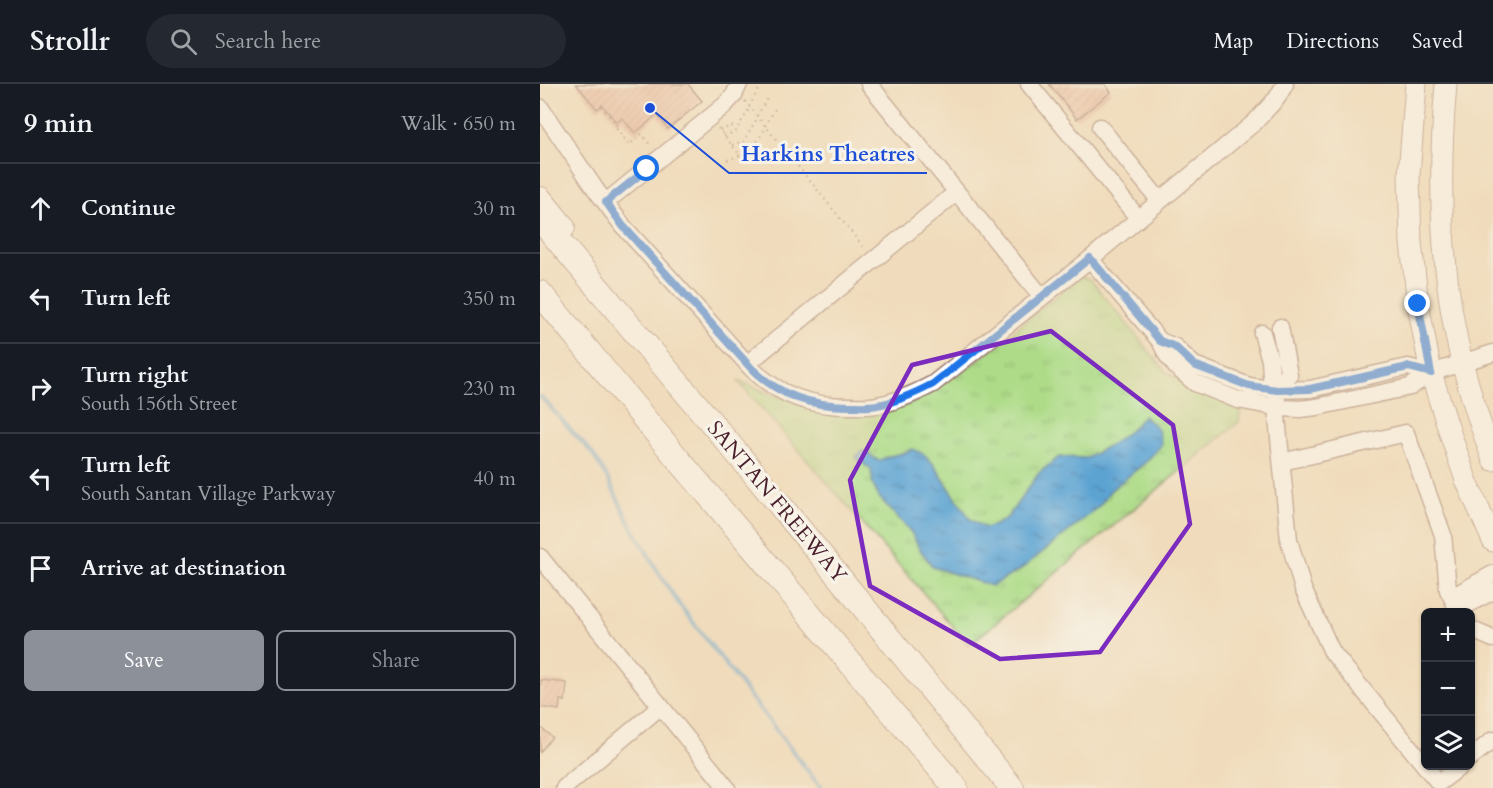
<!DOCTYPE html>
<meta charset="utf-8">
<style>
:root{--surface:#171b24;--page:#242831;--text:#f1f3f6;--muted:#9ea1a6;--line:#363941;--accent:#8c9099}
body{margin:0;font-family:Cardo,serif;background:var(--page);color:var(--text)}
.controls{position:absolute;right:18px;bottom:18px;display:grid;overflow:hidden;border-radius:9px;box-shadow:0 2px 4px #0004}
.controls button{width:54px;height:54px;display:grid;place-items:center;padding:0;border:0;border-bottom:2px solid var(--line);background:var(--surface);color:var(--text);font:30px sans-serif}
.stop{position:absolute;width:18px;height:18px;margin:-14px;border:4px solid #1a73e8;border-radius:50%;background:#fff}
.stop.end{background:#1a73e8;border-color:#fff;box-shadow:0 2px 6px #0008}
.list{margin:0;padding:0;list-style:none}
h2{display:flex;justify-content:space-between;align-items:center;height:78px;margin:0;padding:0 24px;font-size:26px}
h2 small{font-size:20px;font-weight:400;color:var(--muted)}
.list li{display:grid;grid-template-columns:39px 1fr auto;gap:18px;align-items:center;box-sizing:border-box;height:90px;padding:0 24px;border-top:2px solid var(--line)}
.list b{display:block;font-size:22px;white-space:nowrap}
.list p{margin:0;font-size:20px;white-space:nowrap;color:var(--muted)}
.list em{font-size:20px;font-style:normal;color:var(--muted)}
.actions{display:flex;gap:12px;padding:18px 24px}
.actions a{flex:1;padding:14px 0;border:2px solid var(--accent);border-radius:9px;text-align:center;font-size:21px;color:var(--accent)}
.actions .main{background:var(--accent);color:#fff}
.icon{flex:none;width:33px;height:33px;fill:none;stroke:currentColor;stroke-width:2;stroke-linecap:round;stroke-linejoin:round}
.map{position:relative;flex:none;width:953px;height:704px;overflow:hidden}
header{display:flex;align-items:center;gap:36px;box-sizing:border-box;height:84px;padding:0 30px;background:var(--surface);border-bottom:2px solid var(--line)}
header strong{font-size:28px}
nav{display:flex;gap:33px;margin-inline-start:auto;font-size:21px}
.search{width:420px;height:54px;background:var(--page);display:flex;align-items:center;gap:15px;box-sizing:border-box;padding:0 21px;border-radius:33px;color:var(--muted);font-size:22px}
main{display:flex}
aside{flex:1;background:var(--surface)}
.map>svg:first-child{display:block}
.grass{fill:url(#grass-tufts);stroke:#7c7d59;stroke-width:1.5}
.water{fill:url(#water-ripples);stroke:#53617e;stroke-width:1.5}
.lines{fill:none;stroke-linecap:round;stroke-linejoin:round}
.stream{stroke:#5ca3d2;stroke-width:4}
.building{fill:url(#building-hatch)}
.minor-casing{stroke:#9d7e74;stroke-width:19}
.major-casing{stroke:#9d7e74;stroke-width:23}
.highway-casing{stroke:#9d7e74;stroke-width:26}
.path{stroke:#9d7e74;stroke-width:2;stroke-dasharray:1.5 4.5;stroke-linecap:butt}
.minor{stroke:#fff;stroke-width:16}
.major{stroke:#fff;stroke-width:21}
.highway{stroke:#fff;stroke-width:24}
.route{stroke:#1a73e8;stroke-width:8}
.marked{fill:none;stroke:#7b2cbf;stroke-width:4.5;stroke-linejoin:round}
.labels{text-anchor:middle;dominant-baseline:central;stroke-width:6;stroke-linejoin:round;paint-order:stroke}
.street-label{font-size:21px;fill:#4a1f2b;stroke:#f7f3e8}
.leader{fill:none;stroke:#1d4ed8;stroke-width:2}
.callout-dot{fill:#1d4ed8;stroke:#f7f3e8;stroke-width:2}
.callout-label{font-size:22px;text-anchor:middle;font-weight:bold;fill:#1d4ed8;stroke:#f7f3e8;stroke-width:6;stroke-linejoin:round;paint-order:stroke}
</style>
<header>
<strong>Strollr</strong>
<div class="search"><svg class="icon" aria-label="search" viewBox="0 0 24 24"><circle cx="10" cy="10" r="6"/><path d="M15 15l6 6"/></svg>Search here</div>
<nav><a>Map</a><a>Directions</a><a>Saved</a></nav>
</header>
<main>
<aside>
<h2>9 min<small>Walk · 650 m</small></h2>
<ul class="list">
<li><svg class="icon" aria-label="ahead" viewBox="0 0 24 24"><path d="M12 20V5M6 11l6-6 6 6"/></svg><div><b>Continue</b></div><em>30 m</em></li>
<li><svg class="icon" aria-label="left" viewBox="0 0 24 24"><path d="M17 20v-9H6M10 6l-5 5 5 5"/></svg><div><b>Turn left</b></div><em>350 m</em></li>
<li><svg class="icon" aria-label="right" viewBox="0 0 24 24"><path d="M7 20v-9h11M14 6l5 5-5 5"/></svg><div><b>Turn right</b><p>South 156th Street</p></div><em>230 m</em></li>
<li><svg class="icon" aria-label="left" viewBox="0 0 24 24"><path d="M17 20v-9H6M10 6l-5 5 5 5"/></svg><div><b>Turn left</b><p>South Santan Village Parkway</p></div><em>40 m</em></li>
<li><svg class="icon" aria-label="arrive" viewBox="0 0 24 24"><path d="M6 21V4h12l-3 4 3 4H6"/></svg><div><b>Arrive at destination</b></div></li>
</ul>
<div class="actions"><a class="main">Save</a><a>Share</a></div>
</aside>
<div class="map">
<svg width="953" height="704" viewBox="0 0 953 704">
<defs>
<pattern id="grass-tufts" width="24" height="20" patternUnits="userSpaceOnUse" patternTransform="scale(1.5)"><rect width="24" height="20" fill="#addb87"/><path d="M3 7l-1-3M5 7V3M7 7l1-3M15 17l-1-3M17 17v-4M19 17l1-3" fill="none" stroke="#96bc75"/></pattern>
<pattern id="water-ripples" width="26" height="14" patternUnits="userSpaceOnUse" patternTransform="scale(1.5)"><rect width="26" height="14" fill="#5ca3d2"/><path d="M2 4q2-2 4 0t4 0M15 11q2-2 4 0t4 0" fill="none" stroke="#4e84ab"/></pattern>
<pattern id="building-hatch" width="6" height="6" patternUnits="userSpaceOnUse" patternTransform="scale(1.5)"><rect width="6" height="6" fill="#eab39c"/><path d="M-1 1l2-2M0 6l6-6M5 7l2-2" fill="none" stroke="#c0917f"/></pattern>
</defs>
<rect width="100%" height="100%" fill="#f7f3e8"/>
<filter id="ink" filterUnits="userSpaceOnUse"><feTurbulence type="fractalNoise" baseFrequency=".0167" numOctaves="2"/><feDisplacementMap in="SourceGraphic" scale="12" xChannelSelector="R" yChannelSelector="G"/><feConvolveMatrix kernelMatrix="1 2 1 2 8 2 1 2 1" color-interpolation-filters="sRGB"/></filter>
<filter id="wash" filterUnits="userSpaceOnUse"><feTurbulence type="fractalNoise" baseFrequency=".008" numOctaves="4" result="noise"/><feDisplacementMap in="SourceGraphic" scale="24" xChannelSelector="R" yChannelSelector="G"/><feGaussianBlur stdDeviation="1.35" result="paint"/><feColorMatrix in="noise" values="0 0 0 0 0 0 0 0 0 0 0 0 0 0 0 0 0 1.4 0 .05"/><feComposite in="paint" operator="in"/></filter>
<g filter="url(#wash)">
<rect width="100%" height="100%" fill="#f0dcbc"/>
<path class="grass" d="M541 192 551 196 626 288 700 327 699 338 429 561 197 296 226 308 291 330 341 329 375 318 434 279Z"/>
<path class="water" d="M603 332C616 342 620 344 621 361L606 378 570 407 560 421 538 440 480 486 452 502 393 483 379 464 371 448 339 413 333 401 331 385 315 374 322 366 339 377C350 369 362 372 373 365L385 371 394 381 430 435 445 444 455 441 467 434 499 389 519 373 547 374 575 358 594 343Z"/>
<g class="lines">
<path class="stream" d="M0 312 52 369 67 393 87 434 117 486 139 520 281 704"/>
</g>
<g id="blocks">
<path class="building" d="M36 0H148L162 17 128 45 117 31 95 49 82 34 77 39 62 21 57 25Z
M509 0H565L571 8 537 35Z
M1 596 27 599 25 617 20 616 19 626 0 623Z
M0 643 12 653 0 668Z"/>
</g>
</g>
<g filter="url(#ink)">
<use href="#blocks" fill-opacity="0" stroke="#9d7e74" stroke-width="1.5"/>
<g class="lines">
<defs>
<path id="minor" d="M329 0 502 213
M489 0 598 134
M0 23 56 106 83 142 212 285C240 312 270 322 309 322 318 322 328 323 337 321 356 318 376 309 393 300L550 175 715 38 737 14 745 0
M560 43 620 117
M66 118 185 21 194 11 199 0
M550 175 620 257 627 271 636 283 655 299 698 316 741 324 760 325 777 323 870 303 891 289 953 269
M740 243 749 291 738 300 736 323 749 456 763 505 792 568 899 699 921 682
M722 249 730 276 731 292 738 300
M620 257 635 263 654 281 709 302 737 306 770 305 868 283 891 289
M207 280 417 108
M742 378 866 349 903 451 908 506 919 528
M0 473 187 704
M912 513 953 490
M918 526 953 507
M930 545 953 555
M930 674 953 656
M24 704 121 622"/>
<path id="major" d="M876 0 869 91 871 159 878 220 891 289 908 343 926 396 953 457
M906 0C899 81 899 160 914 241 922 286 937 332 953 376"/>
<path id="highway" d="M0 115 23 143
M0 135 212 387 472 704
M0 209 133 369 416 704"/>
</defs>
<use href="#minor" class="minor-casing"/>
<use href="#major" class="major-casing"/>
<use href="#highway" class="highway-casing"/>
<path class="path" d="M205 17 326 166
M61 22 77 42 75 43 89 61 102 50 111 62
M209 23 219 5
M217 32 227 15
M225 42 235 25
M198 43 210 24
M178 44 200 71
M180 46 196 41
M184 52 200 46
M206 53 218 33
M192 61 208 56
M214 63 226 43
M187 76 216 65"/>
<use href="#minor" class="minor"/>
<use href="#major" class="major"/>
<use href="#highway" class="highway"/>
</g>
</g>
<g class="lines" filter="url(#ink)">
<path class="route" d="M107 85 66 118 83 142 212 285C240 312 270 322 309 322 318 322 328 323 337 321 356 318 376 309 393 300L550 174 620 257 635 263 654 281 709 302 737 306 770 305 868 283 891 289 878 220"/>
</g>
<path d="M0 0H953V704H0ZM511 247 633 341 650 440 560 568 460 575 330 502 310 396 372 281Z" fill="#f0dcbc" fill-opacity=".55" fill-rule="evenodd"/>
<path class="marked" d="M511 247 633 341 650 440 560 568 460 575 330 502 310 396 372 281Z"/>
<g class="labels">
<g class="street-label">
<text transform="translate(237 418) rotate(50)">SANTAN FREEWAY</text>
</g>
</g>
<path class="leader" d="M110 24L189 89H387"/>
<circle class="callout-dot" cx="110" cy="24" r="6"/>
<g class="callout-label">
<text x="288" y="77">Harkins Theatres</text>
</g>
</svg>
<div class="controls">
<button>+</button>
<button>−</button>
<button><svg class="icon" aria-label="layers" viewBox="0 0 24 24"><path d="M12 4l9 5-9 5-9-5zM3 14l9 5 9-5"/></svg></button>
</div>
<div class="stop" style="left:107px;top:85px"></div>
<div class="stop end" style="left:878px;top:220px"></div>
</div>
</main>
